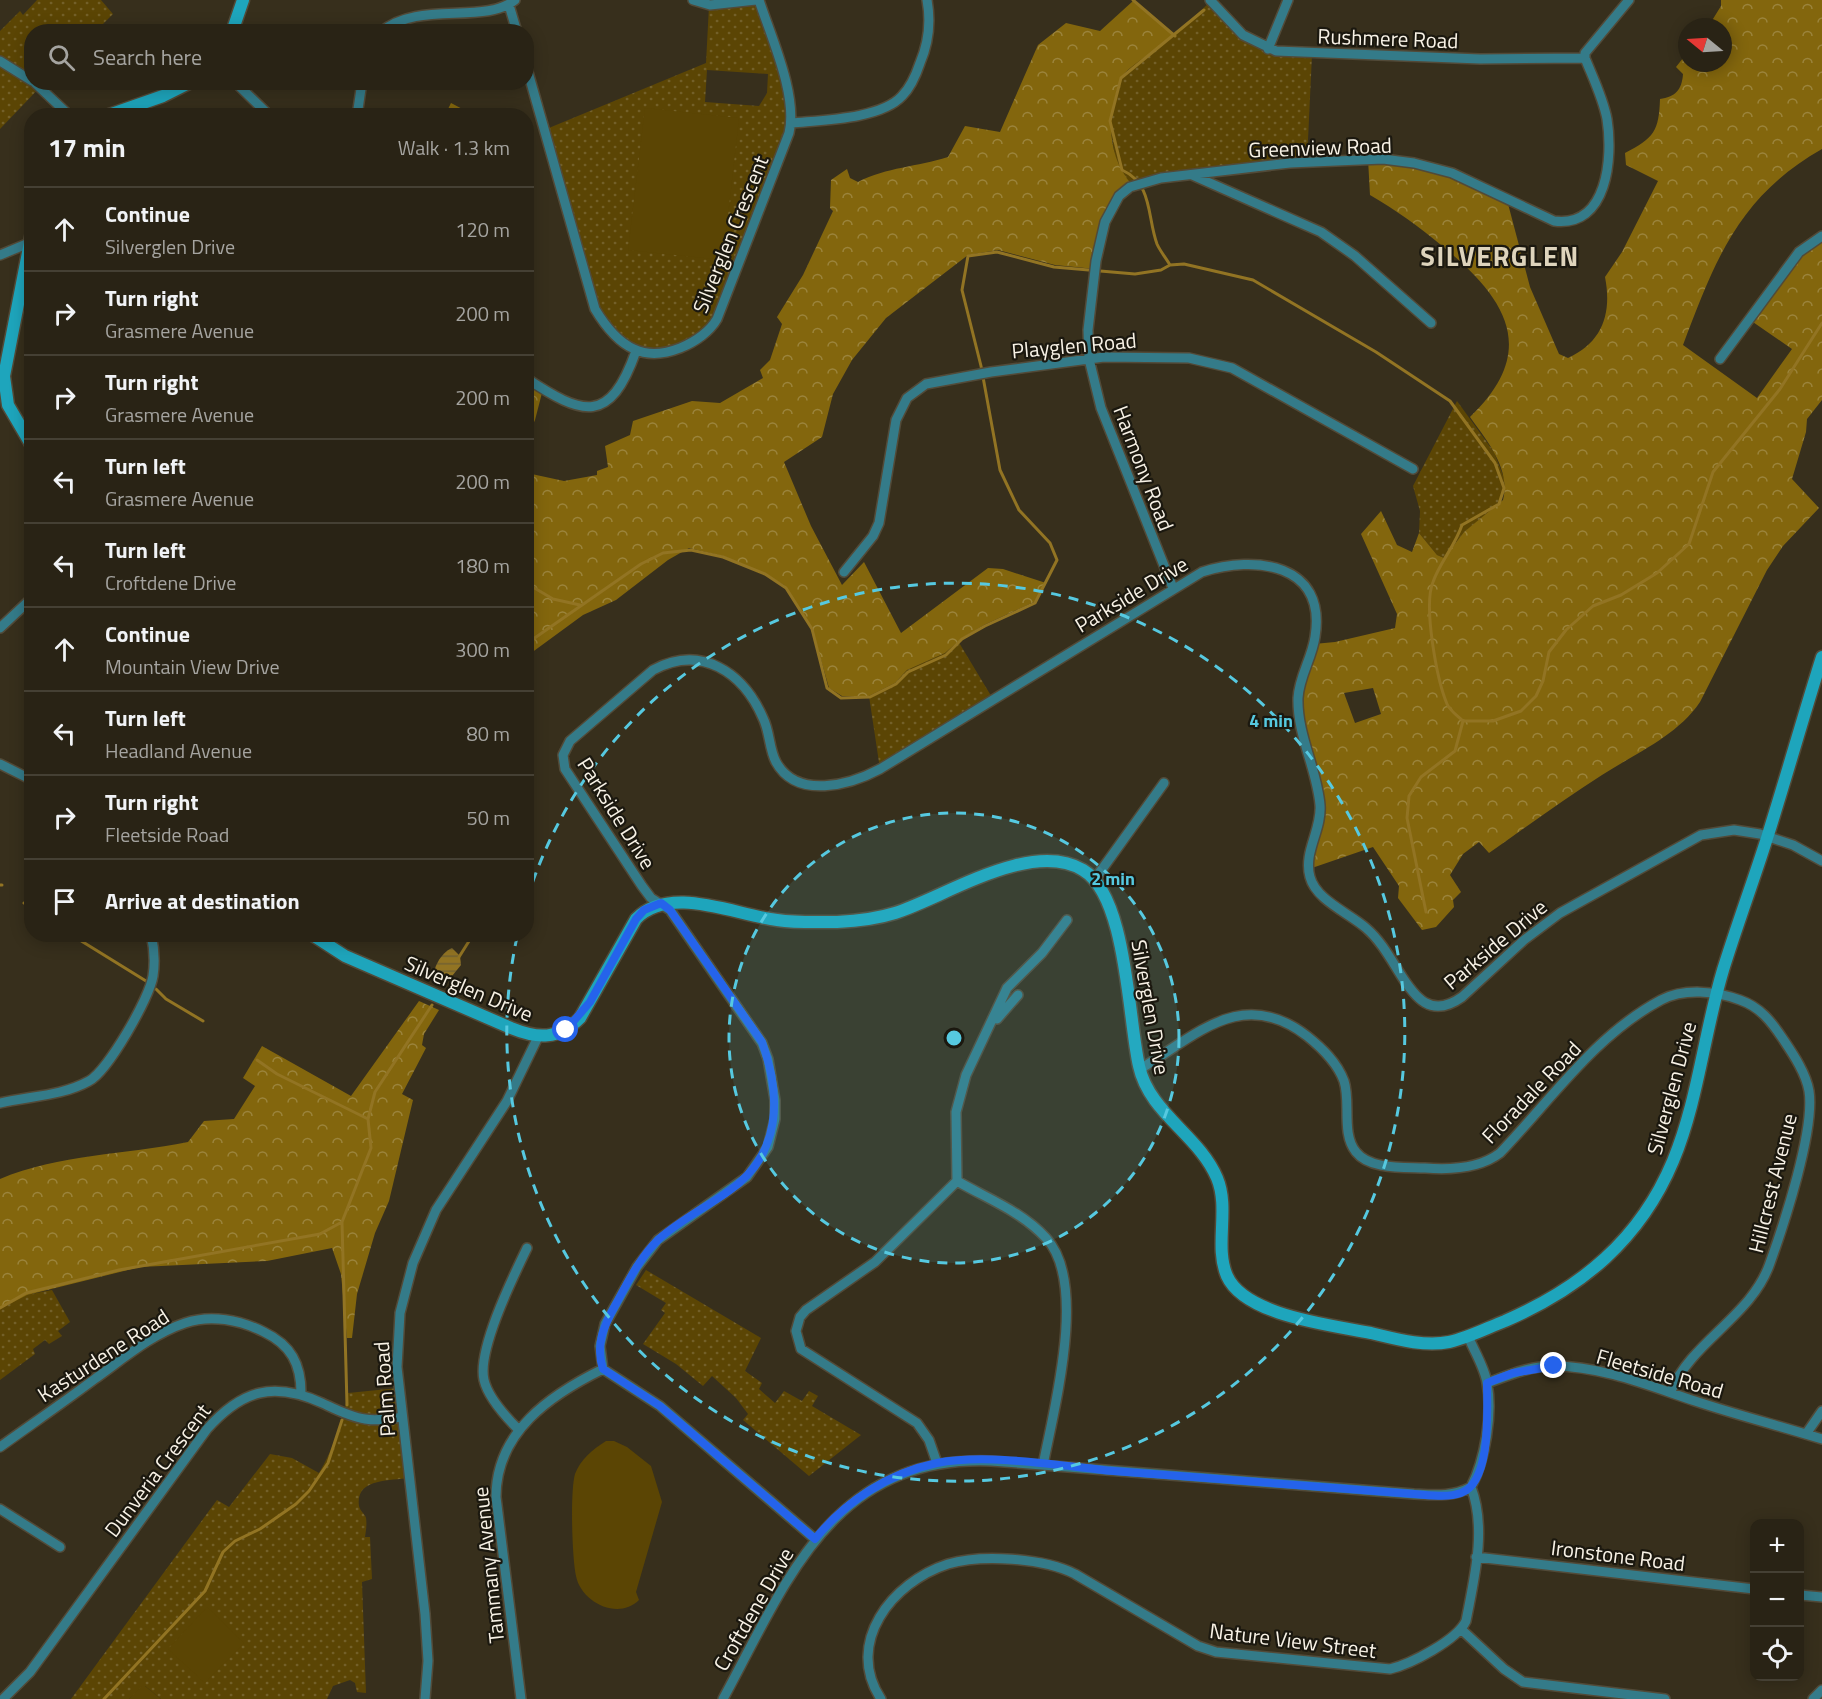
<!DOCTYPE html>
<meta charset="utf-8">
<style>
:root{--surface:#292315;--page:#352f22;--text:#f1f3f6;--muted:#a5a4a0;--line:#454034}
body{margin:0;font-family:"Titillium Web",sans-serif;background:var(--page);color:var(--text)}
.controls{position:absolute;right:18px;bottom:18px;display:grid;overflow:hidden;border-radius:12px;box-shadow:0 3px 15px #0003}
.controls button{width:54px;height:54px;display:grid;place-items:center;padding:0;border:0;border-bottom:2px solid var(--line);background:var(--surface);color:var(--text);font:30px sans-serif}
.compass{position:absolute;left:1678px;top:18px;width:54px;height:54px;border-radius:50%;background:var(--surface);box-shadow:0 3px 15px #0003;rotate:288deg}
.stop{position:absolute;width:18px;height:18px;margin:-14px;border:4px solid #2563eb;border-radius:50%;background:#fff}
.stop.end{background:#2563eb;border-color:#fff;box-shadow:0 2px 6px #0008}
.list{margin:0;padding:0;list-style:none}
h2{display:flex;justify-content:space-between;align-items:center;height:78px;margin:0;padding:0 24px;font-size:26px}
h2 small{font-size:20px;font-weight:400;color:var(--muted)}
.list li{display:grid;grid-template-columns:39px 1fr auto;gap:18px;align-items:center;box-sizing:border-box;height:84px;padding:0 24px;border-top:2px solid var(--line)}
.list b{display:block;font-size:22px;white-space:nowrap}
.list p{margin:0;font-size:20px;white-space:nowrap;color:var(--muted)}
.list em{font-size:20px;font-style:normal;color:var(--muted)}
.icon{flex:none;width:33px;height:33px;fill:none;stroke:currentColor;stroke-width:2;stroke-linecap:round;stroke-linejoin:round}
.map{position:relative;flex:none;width:1822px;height:1699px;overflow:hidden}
.search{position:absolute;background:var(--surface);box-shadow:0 3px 15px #0003;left:24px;top:24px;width:510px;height:66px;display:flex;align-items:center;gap:15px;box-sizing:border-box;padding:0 21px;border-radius:24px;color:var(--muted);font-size:22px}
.panel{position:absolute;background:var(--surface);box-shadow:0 3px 15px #0003;left:24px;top:108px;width:510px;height:834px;border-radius:24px}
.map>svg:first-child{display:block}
.green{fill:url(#green-dots);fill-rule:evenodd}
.forest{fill:url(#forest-crowns);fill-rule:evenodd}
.pitch{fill:#5b4504}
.water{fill:url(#water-rules)}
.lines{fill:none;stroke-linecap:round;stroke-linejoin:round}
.stream{stroke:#927423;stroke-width:3}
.street-casing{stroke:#524a38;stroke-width:12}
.secondary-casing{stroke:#524a38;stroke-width:15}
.street{stroke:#347b89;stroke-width:9}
.secondary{stroke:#1ea5bc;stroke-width:12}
.route{stroke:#2563eb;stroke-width:8}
.ring{fill:none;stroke:#56c9e0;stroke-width:3;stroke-dasharray:10 8}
.labels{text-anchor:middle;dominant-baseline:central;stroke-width:4.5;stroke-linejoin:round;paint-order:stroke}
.street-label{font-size:21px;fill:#f8f2e6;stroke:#1b180f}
.district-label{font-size:27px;font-weight:bold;letter-spacing:1.5px;fill:#ded4bc;stroke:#1b180f}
.centre{fill:#56c9e0;stroke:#1b180f;stroke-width:3}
.ring-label{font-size:18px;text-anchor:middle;font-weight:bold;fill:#56c9e0;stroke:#1b180f;stroke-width:4.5;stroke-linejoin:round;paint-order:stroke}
</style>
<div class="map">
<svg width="1822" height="1699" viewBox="0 0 1822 1699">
<defs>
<pattern id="green-dots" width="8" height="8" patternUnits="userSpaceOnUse" patternTransform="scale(1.5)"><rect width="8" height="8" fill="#5b4504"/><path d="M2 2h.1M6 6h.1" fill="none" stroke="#736029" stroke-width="1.8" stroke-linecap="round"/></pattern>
<pattern id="forest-crowns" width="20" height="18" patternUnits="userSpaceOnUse" patternTransform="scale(1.5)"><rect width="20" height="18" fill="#83660d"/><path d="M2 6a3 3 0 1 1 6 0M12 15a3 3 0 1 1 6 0" fill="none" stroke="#9b843c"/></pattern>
<pattern id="water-rules" width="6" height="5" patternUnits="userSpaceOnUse" patternTransform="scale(1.5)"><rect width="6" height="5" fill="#927423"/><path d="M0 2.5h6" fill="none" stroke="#726132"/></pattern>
</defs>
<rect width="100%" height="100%" fill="#372f1c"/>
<path class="green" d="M37 0H101L113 14 96 31 32 32V82L44 83 0 129V31L20 11 23 15Z
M759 0 792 116 712 327 674 350 636 351 602 320 544 130 706 63 709 6ZM707 70 768 74 767 93 759 106 705 102Z
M1211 1 1254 43 1312 55 1307 161 1132 185 1121 172 1115 156 1109 120 1120 78 1135 63 1167 42Z
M1457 401 1494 452 1504 478 1505 490 1498 507 1464 532 1444 558 1437 555 1419 533 1420 511 1413 486Z
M958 641 993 699 880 769 869 696 895 683 907 670 945 653Z
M646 1270 761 1338 745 1371 762 1383 759 1389 775 1403 784 1391 802 1401 809 1391 818 1396 812 1406 861 1435 809 1476 743 1420 748 1414 736 1398 712 1376 703 1386 676 1364 643 1344 665 1313 661 1310 666 1303 636 1285Z
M52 1290 70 1322 58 1331 62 1336 49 1344 45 1340 33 1349 35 1354 0 1380V1309L26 1295Z
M398 1388 409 1478C390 1481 355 1478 359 1506 360 1511 365 1514 366 1518 367 1524 366 1531 365 1537H370L372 1579 362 1582 366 1693 357 1692 355 1683 350 1680 333 1686 327 1699H161L145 1686 129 1699H71L217 1500 229 1507 270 1454 292 1458 319 1473C333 1450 343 1419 348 1393Z"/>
<path class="forest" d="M1721 0H1822V149C1739 196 1715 260 1683 345L1757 398 1792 349 1750 320 1797 254 1822 237V400L1807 419 1806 432 1792 479 1819 508 1783 546 1767 570 1700 702C1677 736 1636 753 1602 775 1563 800 1526 827 1489 853L1479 842 1463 854 1450 875 1461 892 1453 900 1454 907 1436 927 1422 930 1398 898 1399 886 1373 847 1309 869 1319 822 1299 704 1314 644 1335 642 1395 628 1397 614 1361 534 1381 511 1397 545 1412 552 1419 533 1437 555 1444 558 1464 532 1503 500C1511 469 1487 441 1470 417 1541 349 1505 297 1441 245 1418 226 1396 210 1370 195L1368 159 1440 169 1507 200 1530 287 1559 354 1568 358C1603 342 1612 313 1605 277L1622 252 1658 181 1626 165 1625 153C1654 138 1659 131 1660 99 1675 97 1682 90 1683 74L1676 67 1687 53V63H1723V27H1708L1721 6ZM1373 688 1381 714 1355 723 1344 693Z
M1133 1 1173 35C1158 51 1137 59 1122 76 1118 82 1117 91 1115 98 1107 129 1111 161 1132 185L1118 195 1095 269 1055 265 998 250 968 255 886 318 852 360 833 394 822 437 784 462 811 526 842 585 864 562 901 633 988 568 1003 569 1046 583 1034 602 984 625 962 638 945 653 907 670 895 683 869 696H842L829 688 812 628 784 585 764 573 723 556 689 548 668 560 616 600 583 615 527 656V473L564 481 597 475V471L608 467 605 446 630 435 633 421 692 401 720 403 763 378 760 370 770 360 782 324 777 317 803 275 833 211 830 208 831 180 847 169 850 178 858 182C887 167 917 167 948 157L965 126 1000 132 1038 45 1066 23 1100 31Z
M451 103 470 113V115H445Z
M527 378 543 389 535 420 527 438Z
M419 1001 439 1010 424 1034 422 1045 426 1048 402 1094 413 1100 389 1201 375 1233 357 1294 352 1338H347L341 1274 332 1248 267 1261 140 1267 27 1295 0 1309V1179C59 1154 125 1155 188 1142L204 1121 234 1119 255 1086 243 1078 262 1046 351 1096Z"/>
<path class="pitch" d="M645 108 739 118 723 260 628 250Z
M606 1441H614L627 1447 651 1466 662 1502 636 1592 639 1600C618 1621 581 1602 576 1576 572 1558 570 1491 575 1474 580 1460 593 1449 606 1441Z
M207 1607 244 1643 205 1683 168 1649Z
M142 1686H145L161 1699H129Z"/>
<path class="water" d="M452 948 460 956 461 965 444 986H440L435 981C431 969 441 953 452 948Z"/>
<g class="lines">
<path class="stream" d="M1133 0 1175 36
M1170 265C1166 258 1160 251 1157 244 1147 217 1153 184 1122 170L1110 121 1121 78 1204 10
M526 583 553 599 580 605
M526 644 641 564 663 553 691 550 723 557 765 574 786 588 812 629 827 688 841 698 870 697 896 684 908 672 946 655 962 639 985 626 1035 603 1057 560 1050 543 1019 510 1000 470 981 366 962 290 968 256 997 252 1054 267 1135 274 1161 270 1170 265 1184 264 1253 280 1376 352 1450 401 1495 463 1504 488 1499 504 1462 525C1455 546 1440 562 1433 582 1423 606 1437 680 1447 704 1450 711 1458 716 1463 721H1493L1521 711 1536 696 1543 681 1549 652 1566 630 1593 606 1621 595 1657 573 1689 544 1713 472 1780 389 1822 323
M0 885H2
M24 903 32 908
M1426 912 1407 818 1409 796 1421 777 1455 751 1463 721
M70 934 146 981
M459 957 471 938
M156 989 166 999 203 1021
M257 1060 277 1074 368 1119
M342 1222 347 1405
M0 1308 26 1293 119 1270 320 1234 342 1222 371 1148 368 1119 375 1092 432 1005
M104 1699 205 1591 223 1552 235 1541 260 1529 296 1504 309 1491 328 1463 342 1420"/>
<defs>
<path id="street" d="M693 0 710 5 756 0
M1210 0 1243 35 1276 51 1480 59 1585 58
M509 5 517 32
M381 32C418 0 484 25 515 0
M1268 49 1288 0
M0 61 32 81
M526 65 595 309C604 324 618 342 634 349 661 362 703 343 717 319L789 133C798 96 771 37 759 0
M34 82 70 116
M235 82 270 116
M357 116 362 82
M792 123C822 120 881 119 902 96 911 87 916 75 920 63 929 42 931 22 927 0
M1192 175 1321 232 1355 256 1431 323
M0 255 29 243
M1720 359 1799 252 1822 236
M526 378C583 416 610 425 636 351
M844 572 873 536 879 523 896 420 907 398 926 384 991 372 1104 357 1189 358 1232 368 1413 469
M1173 588 1101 408 1089 359 1088 330 1096 261 1105 222 1119 196 1130 187 1161 178 1290 163 1383 159 1414 163 1452 173 1554 221C1608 228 1613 157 1607 119 1603 98 1593 78 1585 58V53L1629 0
M0 628 32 598
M0 764 32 780
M1095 879 1164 783
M997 1019 1018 995
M1140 1069C1197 1035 1242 986 1307 1036 1322 1048 1337 1062 1344 1081 1351 1102 1341 1134 1356 1152 1370 1170 1405 1167 1425 1168 1450 1170 1479 1169 1500 1153 1550 1101 1595 1035 1661 1000 1684 988 1716 991 1740 1000 1760 1007 1771 1021 1783 1039 1793 1054 1806 1073 1809 1091 1815 1130 1784 1224 1770 1263 1752 1316 1692 1341 1671 1391
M0 1103C30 1096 62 1096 89 1081 108 1071 150 997 153 976 155 963 154 947 151 934
M957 1181C988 1199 1021 1211 1046 1238 1088 1282 1054 1409 1043 1465
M1487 1383C1509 1375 1530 1366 1553 1366 1602 1366 1650 1386 1695 1401 1737 1415 1780 1426 1822 1439
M518 1429C506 1417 488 1397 484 1380 477 1350 513 1277 527 1248
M1806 1434 1822 1411
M0 1447C32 1424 64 1402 96 1378 124 1358 152 1334 185 1323 211 1314 240 1320 264 1332 291 1345 301 1364 301 1393
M937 1463 929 1440 917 1423 801 1349 796 1331 800 1317 806 1310 875 1262 957 1181 956 1112 966 1075 1007 988 1042 953 1067 920
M0 1509 60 1547
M815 1539 660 1406 603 1369 600 1346 605 1324 637 1267 658 1240 747 1177 768 1147 775 1119V1100L768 1059 762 1043 670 910 651 898 642 886 565 769 563 755 570 741 653 670C701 644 743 672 763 718 770 732 769 749 776 762 797 800 850 785 880 769L1202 572C1255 555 1327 563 1315 637 1312 658 1299 677 1298 698 1297 735 1317 769 1320 805 1322 830 1303 852 1310 877 1316 900 1349 913 1366 928 1380 940 1389 956 1399 972 1415 998 1431 1019 1462 997L1524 940 1560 913 1701 835 1734 830 1760 834 1793 845 1822 861
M1476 1557 1754 1589
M1800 1595 1822 1597
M1462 1630 1504 1669 1523 1682 1665 1699
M3 1699 30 1672 207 1429C242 1390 273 1381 322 1403 335 1409 350 1417 365 1419 378 1421 389 1419 402 1417
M425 1699 428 1661 425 1614 397 1367 400 1313 413 1263 436 1210 507 1101 538 1037
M521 1699 496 1497C496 1432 550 1395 603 1369
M723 1699C787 1581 832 1455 991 1461L1414 1494C1434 1495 1453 1497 1471 1487
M881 1699C844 1643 892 1582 948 1564 982 1554 1043 1558 1075 1574L1198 1646 1216 1652 1390 1669C1411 1664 1457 1640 1466 1621 1474 1579 1487 1529 1471 1487 1485 1460 1493 1414 1487 1383 1485 1368 1474 1351 1468 1336
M1813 1699 1822 1690"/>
<path id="secondary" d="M232 32 243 0
M106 116 163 96 191 82
M32 232 4 376 8 405 32 446
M311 934 345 956 511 1028C538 1039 558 1040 580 1018L636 919C670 884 735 915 777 920 797 923 817 922 837 922 857 921 876 919 895 913 945 897 1031 839 1083 870 1127 896 1128 1018 1139 1066 1149 1113 1199 1135 1217 1178 1230 1209 1214 1246 1227 1276 1245 1316 1332 1325 1371 1333 1396 1339 1424 1347 1449 1342 1468 1338 1487 1328 1505 1321 1581 1288 1640 1240 1673 1161 1698 1101 1704 1033 1723 970 1737 925 1753 882 1767 838 1786 778 1803 717 1822 657"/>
</defs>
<use href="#street" class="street-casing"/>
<use href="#secondary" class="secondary-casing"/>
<use href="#street" class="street"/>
<use href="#secondary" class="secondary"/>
</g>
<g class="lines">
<path class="route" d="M566 1030 590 1002 636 919 644 910 661 903 670 910 762 1042C782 1097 781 1154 730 1190 707 1207 680 1220 659 1239 640 1257 628 1282 616 1304 604 1325 595 1345 603 1369L660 1406 815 1539C846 1501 889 1473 937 1463 988 1453 1061 1466 1114 1471 1214 1479 1314 1487 1414 1494 1429 1495 1447 1498 1461 1493 1492 1482 1487 1409 1487 1383L1513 1373 1554 1366"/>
</g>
<circle cx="954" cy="1038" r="225" fill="#56c9e0" fill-opacity=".12"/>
<g class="ring">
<circle cx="954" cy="1038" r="225"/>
<path d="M527 899A449 449 0 1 1 517 937"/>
</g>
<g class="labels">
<g class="street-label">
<text transform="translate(1388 38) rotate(2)">Rushmere Road</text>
<text transform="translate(1320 147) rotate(-2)">Greenview Road</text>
<text transform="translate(730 234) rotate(-68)">Silverglen Crescent</text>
<text transform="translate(1074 345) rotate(-5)">Playglen Road</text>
<text transform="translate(1144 468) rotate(69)">Harmony Road</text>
<text transform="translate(1131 594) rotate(-31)">Parkside Drive</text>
<text transform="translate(617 813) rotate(58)">Parkside Drive</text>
<text transform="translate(1495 944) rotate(-40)">Parkside Drive</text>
<text transform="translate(469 988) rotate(23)">Silverglen Drive</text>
<text transform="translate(1151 1007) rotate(80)">Silverglen Drive</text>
<text transform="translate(1671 1088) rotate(-75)">Silverglen Drive</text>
<text transform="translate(1531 1092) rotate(-46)">Floradale Road</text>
<text transform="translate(1772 1183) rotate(-76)">Hillcrest Avenue</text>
<text transform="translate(103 1355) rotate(-33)">Kasturdene Road</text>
<text transform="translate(1660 1373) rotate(16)">Fleetside Road</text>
<text transform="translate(384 1389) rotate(-94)">Palm Road</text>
<text transform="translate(157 1470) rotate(-53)">Dunveria Crescent</text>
<text transform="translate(1618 1555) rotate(7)">Ironstone Road</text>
<text transform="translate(488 1565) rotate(-96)">Tammany Avenue</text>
<text transform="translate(753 1609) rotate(-60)">Croftdene Drive</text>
<text transform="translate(1293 1640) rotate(7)">Nature View Street</text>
</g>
<g class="district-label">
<text x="1500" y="255">SILVERGLEN</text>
</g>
</g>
<circle cx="954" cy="1038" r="9" class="centre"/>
<g class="ring-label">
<text x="1271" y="727">4 min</text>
<text x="1113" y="885">2 min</text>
</g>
</svg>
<div class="controls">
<button>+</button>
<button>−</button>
<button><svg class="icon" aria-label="locate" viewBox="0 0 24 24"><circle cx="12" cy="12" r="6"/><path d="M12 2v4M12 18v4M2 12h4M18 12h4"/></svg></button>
</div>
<svg class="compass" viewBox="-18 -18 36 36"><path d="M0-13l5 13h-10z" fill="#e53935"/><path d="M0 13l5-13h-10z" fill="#a5a4a0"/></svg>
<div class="stop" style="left:566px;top:1030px"></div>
<div class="stop end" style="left:1554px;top:1366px"></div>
<div class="search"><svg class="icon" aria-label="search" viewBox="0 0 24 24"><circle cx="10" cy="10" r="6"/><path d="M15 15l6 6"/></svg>Search here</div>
<section class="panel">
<h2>17 min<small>Walk · 1.3 km</small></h2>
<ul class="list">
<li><svg class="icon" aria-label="ahead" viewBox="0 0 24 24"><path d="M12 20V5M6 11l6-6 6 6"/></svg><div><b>Continue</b><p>Silverglen Drive</p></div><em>120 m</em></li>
<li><svg class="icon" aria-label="right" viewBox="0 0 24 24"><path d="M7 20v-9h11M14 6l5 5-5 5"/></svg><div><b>Turn right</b><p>Grasmere Avenue</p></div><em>200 m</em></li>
<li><svg class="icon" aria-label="right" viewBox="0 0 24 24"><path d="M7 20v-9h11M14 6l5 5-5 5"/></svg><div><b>Turn right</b><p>Grasmere Avenue</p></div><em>200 m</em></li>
<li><svg class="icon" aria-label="left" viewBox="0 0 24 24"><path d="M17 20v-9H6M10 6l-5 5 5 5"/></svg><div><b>Turn left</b><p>Grasmere Avenue</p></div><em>200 m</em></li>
<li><svg class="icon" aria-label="left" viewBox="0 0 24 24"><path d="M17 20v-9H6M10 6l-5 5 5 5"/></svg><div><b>Turn left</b><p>Croftdene Drive</p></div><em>180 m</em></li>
<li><svg class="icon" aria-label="ahead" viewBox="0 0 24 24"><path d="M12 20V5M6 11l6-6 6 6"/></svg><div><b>Continue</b><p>Mountain View Drive</p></div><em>300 m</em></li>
<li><svg class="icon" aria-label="left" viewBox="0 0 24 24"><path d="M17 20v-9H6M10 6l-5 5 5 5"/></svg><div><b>Turn left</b><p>Headland Avenue</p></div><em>80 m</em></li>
<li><svg class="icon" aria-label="right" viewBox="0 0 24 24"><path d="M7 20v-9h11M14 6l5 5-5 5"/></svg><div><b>Turn right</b><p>Fleetside Road</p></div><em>50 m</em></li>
<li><svg class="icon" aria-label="arrive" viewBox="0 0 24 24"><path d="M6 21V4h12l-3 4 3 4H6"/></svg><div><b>Arrive at destination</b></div></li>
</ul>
</section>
</div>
